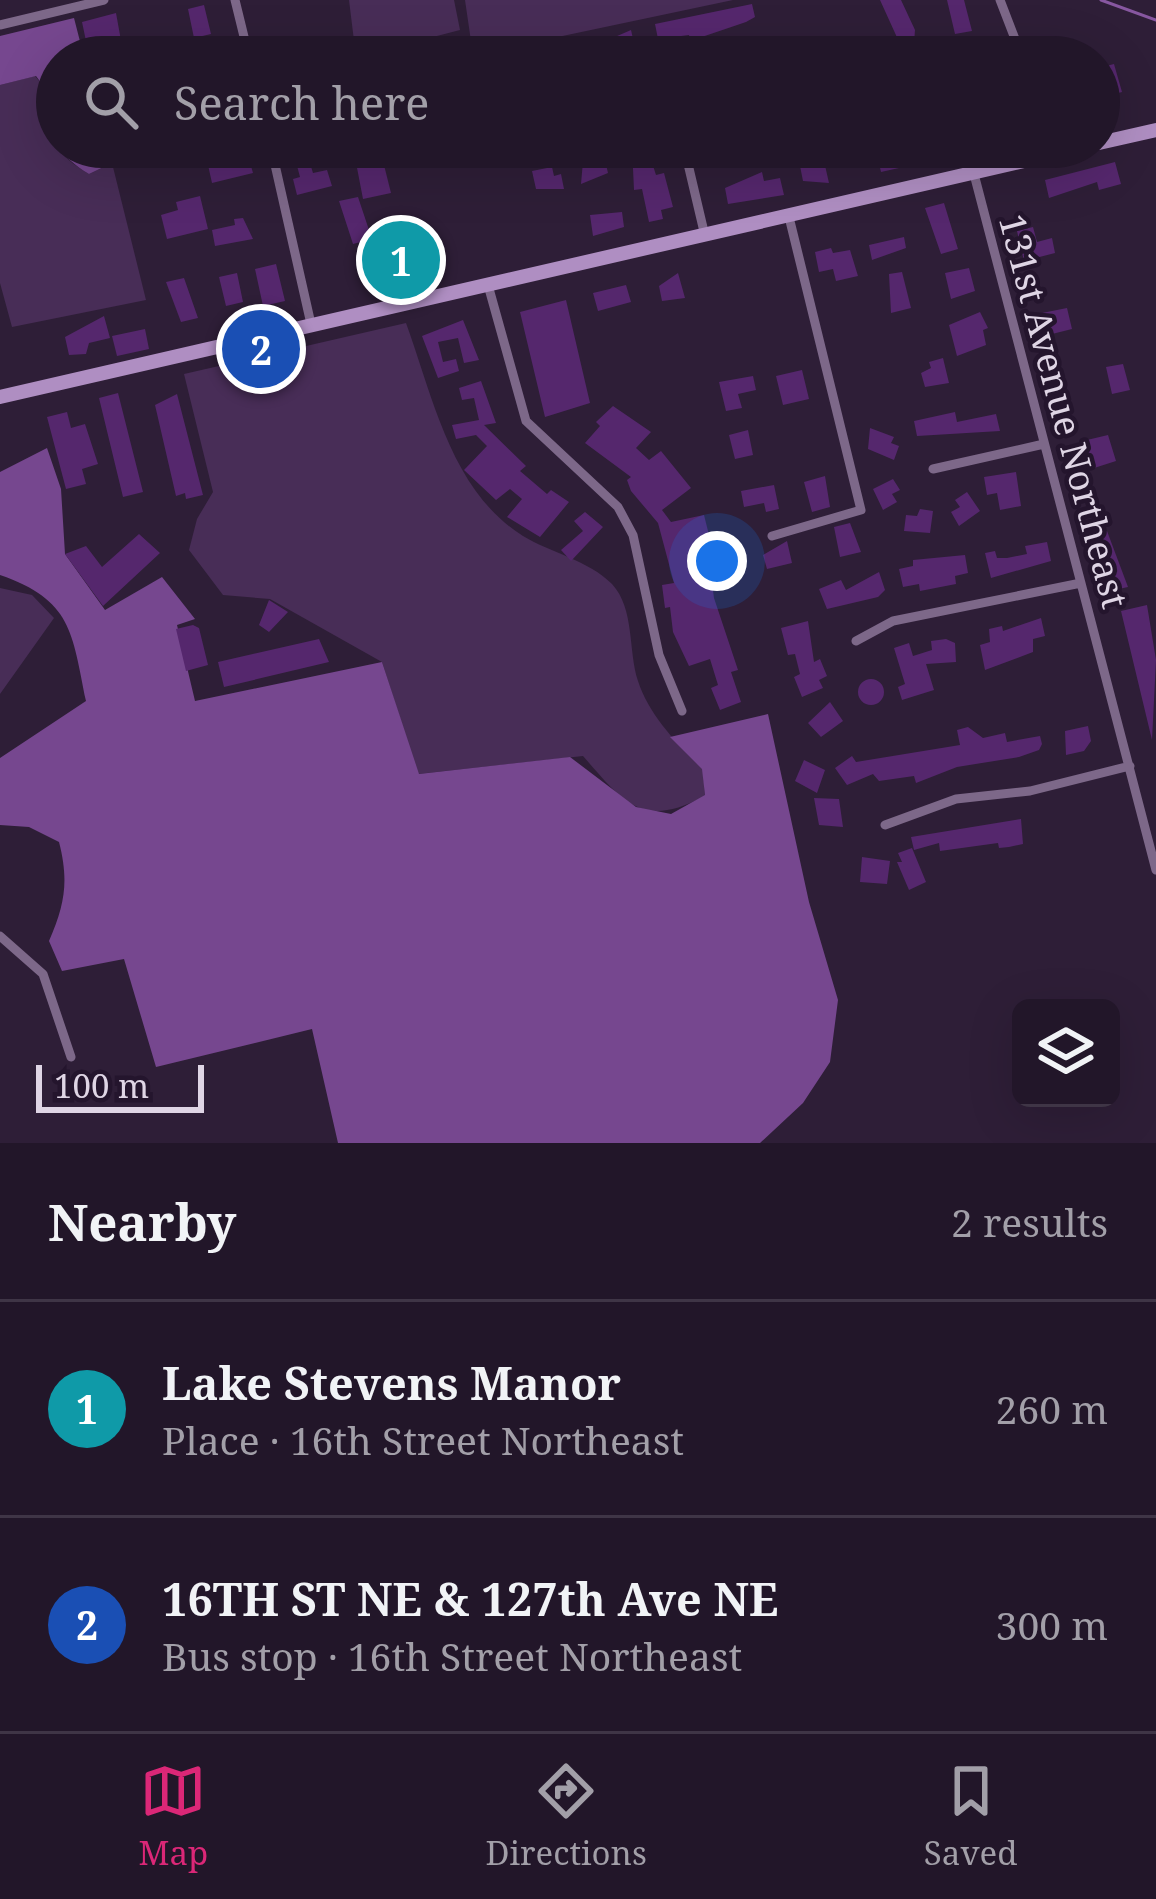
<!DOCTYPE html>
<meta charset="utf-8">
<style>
:root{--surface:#221629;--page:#2e2335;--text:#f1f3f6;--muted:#a29fa8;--line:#3f3546;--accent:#db2777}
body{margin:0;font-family:"Noto Serif",serif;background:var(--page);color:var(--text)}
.controls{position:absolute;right:36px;bottom:36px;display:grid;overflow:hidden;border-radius:18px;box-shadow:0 12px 48px #0002}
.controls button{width:108px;height:108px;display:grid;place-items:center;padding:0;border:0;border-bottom:3px solid var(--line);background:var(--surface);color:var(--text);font:60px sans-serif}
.scale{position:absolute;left:36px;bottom:30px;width:168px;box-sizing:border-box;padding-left:12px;border:6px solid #dfd5e5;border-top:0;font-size:33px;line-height:42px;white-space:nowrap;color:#dfd5e5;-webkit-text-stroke:9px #24152d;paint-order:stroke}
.you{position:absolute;left:717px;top:561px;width:42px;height:42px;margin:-30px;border:9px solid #fff;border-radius:50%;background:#1a73e8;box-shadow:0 0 0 18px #1a73e833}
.badge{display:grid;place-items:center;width:78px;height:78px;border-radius:50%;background:var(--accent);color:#fff;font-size:39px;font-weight:700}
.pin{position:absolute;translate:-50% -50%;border:6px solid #fff;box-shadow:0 3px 12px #0006}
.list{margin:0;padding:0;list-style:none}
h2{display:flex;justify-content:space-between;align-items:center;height:156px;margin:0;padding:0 48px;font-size:51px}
h2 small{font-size:39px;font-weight:400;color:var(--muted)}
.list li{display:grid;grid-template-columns:78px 1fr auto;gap:36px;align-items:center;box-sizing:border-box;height:216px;padding:0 48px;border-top:3px solid var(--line)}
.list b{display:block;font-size:45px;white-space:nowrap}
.list p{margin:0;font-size:39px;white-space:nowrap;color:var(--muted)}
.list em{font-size:39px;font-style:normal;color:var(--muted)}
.icon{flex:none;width:66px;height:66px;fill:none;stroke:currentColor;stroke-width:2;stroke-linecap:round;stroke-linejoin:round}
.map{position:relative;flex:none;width:1156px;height:1143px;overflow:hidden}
.search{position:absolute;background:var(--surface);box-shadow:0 12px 48px #0002;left:36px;right:36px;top:36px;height:132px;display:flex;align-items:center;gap:30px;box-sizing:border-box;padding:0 42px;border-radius:66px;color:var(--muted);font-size:45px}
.sheet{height:588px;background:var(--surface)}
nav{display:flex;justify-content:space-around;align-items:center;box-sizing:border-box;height:168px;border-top:3px solid var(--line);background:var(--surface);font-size:33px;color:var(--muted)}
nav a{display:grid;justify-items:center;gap:6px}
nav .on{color:var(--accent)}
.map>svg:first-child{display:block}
.green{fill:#482d57}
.forest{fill:#76478f}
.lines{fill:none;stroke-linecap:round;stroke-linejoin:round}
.stream{stroke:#8757a0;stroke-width:3}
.building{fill:#55276d}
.street{stroke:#7d6889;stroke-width:9}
.secondary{stroke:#af8ec2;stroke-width:14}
.labels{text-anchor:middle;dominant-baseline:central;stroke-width:9;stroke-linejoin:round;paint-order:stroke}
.street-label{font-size:36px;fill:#dfd5e5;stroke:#24152d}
</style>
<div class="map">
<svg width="1156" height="1143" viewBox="0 0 1156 1143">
<rect width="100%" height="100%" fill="#2e1e37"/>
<path class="green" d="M349 0H454L460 30 356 57Z
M465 0H733L473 55Z
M35 76 50 94C48 139 50 150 89 174L112 163 146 300 12 327 0 283V85Z
M406 323C433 397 451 491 523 536 551 553 588 560 612 584 635 609 628 651 638 681 649 715 677 744 703 769L705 796C642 829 625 804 583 756L418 774 382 662 270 599 223 595 189 550 197 519 213 492 184 374Z
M0 588 32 595 54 618 0 694Z"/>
<path class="forest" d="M74 18 84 57H57V147H108L112 163 89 174C27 135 68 118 36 76L0 85V36Z
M47 448 61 489 65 554 105 610 162 577 195 619 177 625 195 701 382 662 419 774 570 757 636 807 671 814 705 795 702 769 670 737 768 714 809 902 838 1000 830 1062 803 1103 760 1143H338L312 1029 156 1067 124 959 62 971 49 941C65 904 69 881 59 842L29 827 0 825V758L86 701C72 632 72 600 0 575V472Z"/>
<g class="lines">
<path class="stream" d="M1101 0 1156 20"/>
</g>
<path class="building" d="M880 0H901L915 30 913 57H891L890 45 900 44Z
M947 0H964L972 31 955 34Z
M752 4 755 17 746 22 690 41 689 35 658 39 655 24Z
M204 5 211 34 194 38 188 9Z
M116 13 124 57H106L99 38 86 41 82 22Z
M631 30 634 43 617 54 554 57 553 52 601 43Z
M1114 64 1122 92 1099 98 1102 67Z
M292 147H305L313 173 327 170 332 186 297 195 293 179 300 177Z
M353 147H420V151L384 165 391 193 363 199Z
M632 147H647L656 175 664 173 673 207 661 210 663 219 649 222 642 189 634 190Z
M926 147H980V150L881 172 878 159Z
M248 155 253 173 212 183 208 165Z
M604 156 608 173 581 184 583 161Z
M824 161 829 183 803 181 800 166Z
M1115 162 1121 184 1099 190 1097 182 1049 198 1045 180Z
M552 167 554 176 561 174 564 189H536L532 171Z
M762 172 764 181 780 178 784 195 728 204 725 188Z
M200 196 208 229 167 239 161 215 178 210 176 202Z
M358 197 372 239 353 244 339 201Z
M944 203 958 249 941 254 925 208Z
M622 212 624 227 593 236 590 215Z
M243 218 253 239 215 246 212 230 235 225 234 219Z
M1033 227 1037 242 1052 238 1055 253 1024 261 1017 231Z
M407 236 414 279 396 284 388 240Z
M904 237 906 248 872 260 869 245Z
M831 248 833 253 850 250 858 276 836 281 833 269 819 272 815 252Z
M276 264 285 301 263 306 255 269Z
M969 268 975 291 951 299 945 273Z
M902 272 911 308 891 313 889 274Z
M237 273 243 302 226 306 219 277Z
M678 273 685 298 662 301 659 286Z
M184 278 198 318 181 322 166 282Z
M626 285 631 302 598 311 593 293Z
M566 300 590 403 545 417 520 312Z
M1067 308 1072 329 1048 335 1042 313Z
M980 312 988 328 983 330 986 345 957 356 949 325Z
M104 316 110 338 89 343 86 354 69 355 65 337Z
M463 320 479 360 464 363 458 338 438 342 443 362 456 359 459 371 438 378 422 336Z
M145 329 149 349 117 356 112 336Z
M943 358 949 383 925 387 921 373 931 368 929 362Z
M1123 364 1130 390 1112 394 1106 367Z
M802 370 809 399 783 405 776 376Z
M753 376 756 390 738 394 742 408 726 411 719 382Z
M481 381 496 423 484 425 526 466 520 471 547 494 551 490 569 502 540 537 507 517 522 499 510 489 496 500 464 470 487 446 476 435 456 439 452 425 479 420 474 398 462 400 459 388Z
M118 393 143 492 123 497 99 398Z
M177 394 203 495 186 499 185 493 176 496 155 405Z
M613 406 651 432 636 448 649 460 661 451 691 488 662 510 671 522 704 515 715 559 709 560 714 598 738 670 731 672 741 702 720 710 711 688 718 685 710 659 689 666 673 632 670 607 665 608 662 585 674 583 658 523 631 491 627 480 631 477 585 443 600 426 596 422Z
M67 412 71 428 85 424 98 464 82 469 86 484 66 489 47 417Z
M955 412 957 422 996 414 1000 431 917 436 914 421Z
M870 428 894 437 891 443 899 446 894 460 868 449Z
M748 430 753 455 735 459 729 435Z
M1108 435 1116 461 1091 469 1087 440Z
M1016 472 1021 506 1000 510 997 493 987 495 984 477Z
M825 476 830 507 812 512 804 482Z
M893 479 900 490 892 494 897 502 883 510 873 489Z
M774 485 779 509 766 512 764 503 744 507 741 491Z
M967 492 980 511 959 526 951 512 960 507 955 500Z
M920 509 933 511 930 533 904 531 906 515 917 516Z
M585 512 603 527 571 561 561 550 583 531 574 521Z
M850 523 861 552 840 557 834 527Z
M1107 531 1128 587 1114 590 1107 557 1098 559 1093 533Z
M139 534 160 553 103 606 65 554 86 546 102 567Z
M787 541 792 563 767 569 763 555Z
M1047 542 1051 561 991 578 985 553 995 551 997 558H1007L1027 554 1025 546Z
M965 555 968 573 955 576 956 584 920 591 919 584 903 587 899 569 913 566V560Z
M879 572 885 590 878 597 827 609 819 589 841 580 846 590Z
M269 600 288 612 269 632 259 625Z
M1147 605 1156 660 1152 740 1121 611Z
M1041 618 1045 636 1033 639V652L985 670 980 645 990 642 989 629 1002 626 1003 631Z
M808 621 814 662 820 659 827 676 819 680 823 688 802 697 794 677 800 674 795 654 788 655 781 628Z
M193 625 199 628 208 665 186 671 176 629Z
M319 639 329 662 224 687 218 662Z
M946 639 955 643 956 662 926 664 934 690 902 700 898 687 905 684 894 648 909 643 913 656 932 650 931 641Z
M858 692a13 13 0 1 1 26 0a13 13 0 1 1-26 0Z
M830 702 843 721 821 737 808 723Z
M1088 726 1091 741 1084 751 1066 755 1065 731Z
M968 727 983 738 1005 733 1007 742 1040 736 1042 744 1039 750 1019 757 957 767 916 783 914 776 879 781 873 774 847 785 835 768 852 756 856 762 960 745 957 730Z
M804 760 825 770 817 793 795 781Z
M814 798 839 799 843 827 819 825Z
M1021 819 1023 844 1009 847 999 848 998 843 940 851 939 843 914 850 911 837Z
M912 848 926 882 909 890 897 862H902L898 853Z
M862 857 890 861 887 884 860 882Z"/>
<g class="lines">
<path class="street" d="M235 0 249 57
M1000 0 1022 57
M0 25 104 0
M729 57 800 42 851 46
M271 147 311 324
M684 147 705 236
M974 174 1156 870
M488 285 526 421 618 507 633 535 659 655 682 711
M933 469 1044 444
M772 536 861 510 789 217
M856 641 893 621 1081 583
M885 825 956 799 1030 791 1130 766
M0 936 43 974 71 1057"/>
<path class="secondary" d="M1099 143 1156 130
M0 397 1085 147"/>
</g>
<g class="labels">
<g class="street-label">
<text transform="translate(1064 411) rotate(75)">131st Avenue Northeast</text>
</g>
</g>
</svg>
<div class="controls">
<button><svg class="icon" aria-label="layers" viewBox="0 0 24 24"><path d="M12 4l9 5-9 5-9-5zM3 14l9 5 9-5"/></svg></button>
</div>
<div class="scale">100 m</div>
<div class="you"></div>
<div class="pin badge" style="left:401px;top:260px;background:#0f9aa8">1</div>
<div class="pin badge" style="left:261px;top:349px;background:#1a4fb4">2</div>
<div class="search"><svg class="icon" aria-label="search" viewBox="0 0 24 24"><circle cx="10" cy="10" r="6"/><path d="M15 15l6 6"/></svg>Search here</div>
</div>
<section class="sheet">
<h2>Nearby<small>2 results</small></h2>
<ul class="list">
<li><span class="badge" style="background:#0f9aa8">1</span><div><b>Lake Stevens Manor</b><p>Place · 16th Street Northeast</p></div><em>260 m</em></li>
<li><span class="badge" style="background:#1a4fb4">2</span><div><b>16TH ST NE &amp; 127th Ave NE</b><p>Bus stop · 16th Street Northeast</p></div><em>300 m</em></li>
</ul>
</section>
<nav>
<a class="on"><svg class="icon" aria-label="map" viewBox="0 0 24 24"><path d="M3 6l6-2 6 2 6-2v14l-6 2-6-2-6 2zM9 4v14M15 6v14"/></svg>Map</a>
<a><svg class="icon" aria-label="directions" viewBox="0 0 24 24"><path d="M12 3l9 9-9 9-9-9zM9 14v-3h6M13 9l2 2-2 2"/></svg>Directions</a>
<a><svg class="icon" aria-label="saved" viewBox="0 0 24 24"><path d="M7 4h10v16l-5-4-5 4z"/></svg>Saved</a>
</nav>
